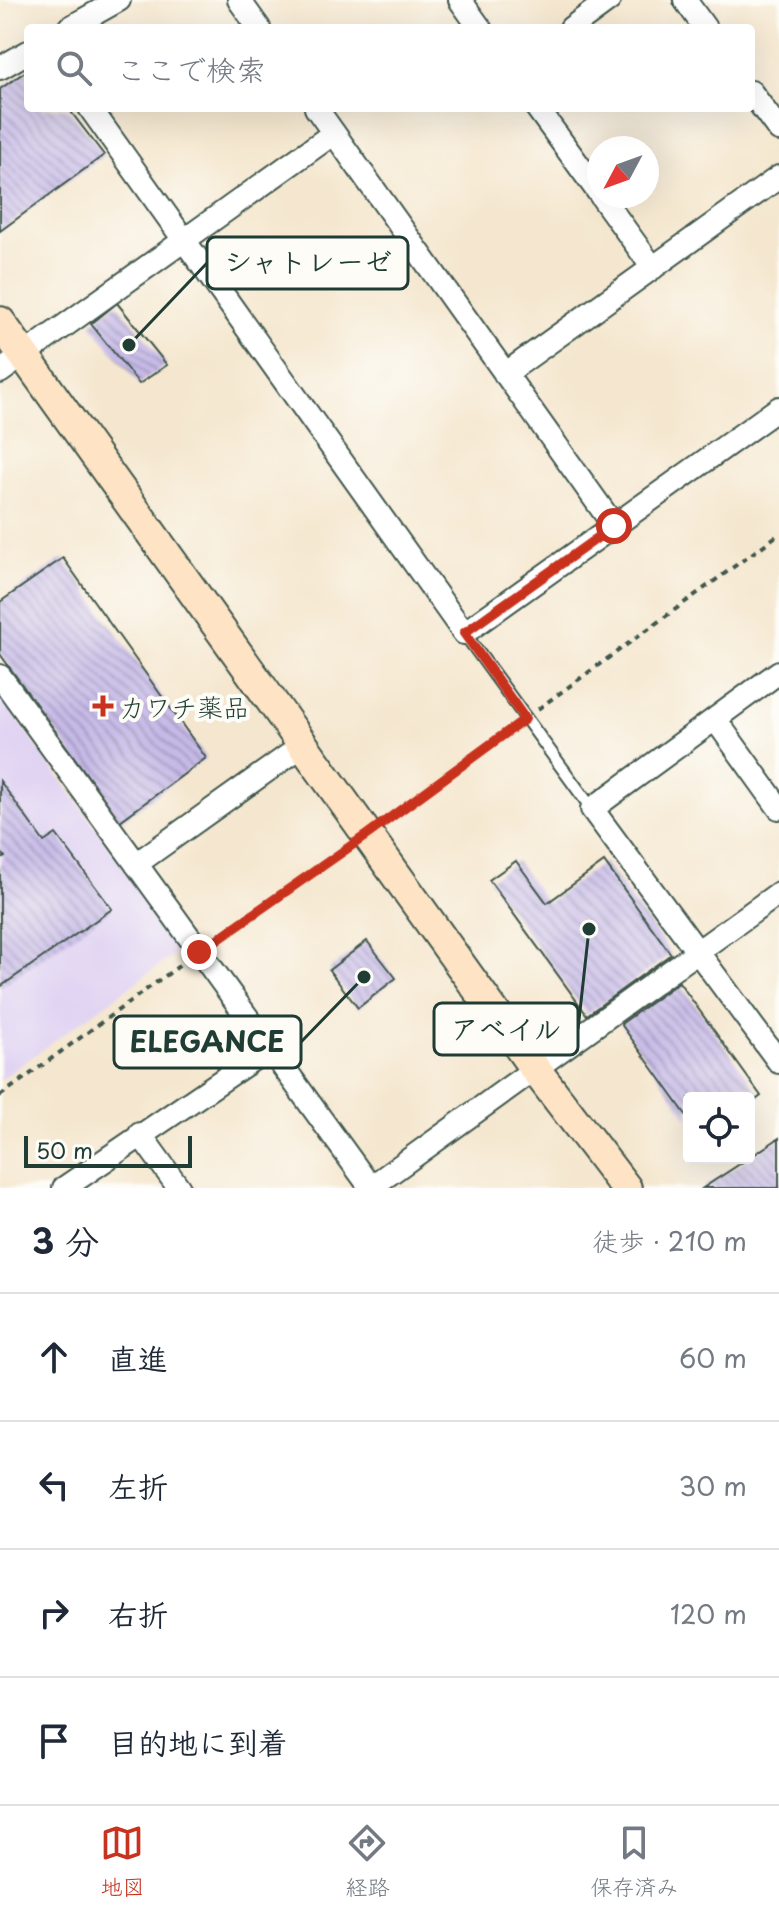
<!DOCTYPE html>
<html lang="ja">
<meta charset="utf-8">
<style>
:root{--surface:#fff;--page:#f2f2f3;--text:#1f2937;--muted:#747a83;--line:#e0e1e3;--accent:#c8321e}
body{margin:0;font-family:"Playpen Sans","Klee One",sans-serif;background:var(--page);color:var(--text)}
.controls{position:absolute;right:24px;bottom:24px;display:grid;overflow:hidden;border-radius:8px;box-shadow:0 8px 32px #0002}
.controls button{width:72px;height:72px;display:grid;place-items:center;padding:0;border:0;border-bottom:2px solid var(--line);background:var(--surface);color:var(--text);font:40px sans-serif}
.compass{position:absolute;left:587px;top:136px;width:72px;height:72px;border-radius:50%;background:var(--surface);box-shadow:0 8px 32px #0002;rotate:229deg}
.scale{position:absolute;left:24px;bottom:20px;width:168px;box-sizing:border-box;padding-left:8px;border:4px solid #1f3d34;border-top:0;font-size:22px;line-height:28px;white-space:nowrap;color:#1f3d34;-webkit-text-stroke:6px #fdfcf7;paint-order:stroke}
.stop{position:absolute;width:24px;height:24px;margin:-18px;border:6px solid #c8321e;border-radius:50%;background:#fff}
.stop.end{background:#c8321e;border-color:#fff;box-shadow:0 2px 8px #0008}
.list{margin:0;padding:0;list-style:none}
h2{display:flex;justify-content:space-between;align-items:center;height:104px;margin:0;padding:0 32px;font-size:34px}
h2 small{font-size:26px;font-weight:400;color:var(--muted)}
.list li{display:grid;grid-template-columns:52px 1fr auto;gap:24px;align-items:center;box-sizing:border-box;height:128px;padding:0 32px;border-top:2px solid var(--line)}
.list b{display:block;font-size:30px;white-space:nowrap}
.list em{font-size:26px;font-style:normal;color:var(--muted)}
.icon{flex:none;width:44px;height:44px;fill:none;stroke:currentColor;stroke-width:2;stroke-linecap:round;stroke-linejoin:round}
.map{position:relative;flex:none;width:779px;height:1188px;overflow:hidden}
.search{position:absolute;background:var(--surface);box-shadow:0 8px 32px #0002;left:24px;right:24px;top:24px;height:88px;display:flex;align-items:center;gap:20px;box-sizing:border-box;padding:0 28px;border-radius:8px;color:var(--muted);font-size:30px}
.sheet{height:616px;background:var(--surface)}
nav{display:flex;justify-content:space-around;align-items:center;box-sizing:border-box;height:112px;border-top:2px solid var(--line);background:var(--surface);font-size:22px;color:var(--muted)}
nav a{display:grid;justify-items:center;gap:4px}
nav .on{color:var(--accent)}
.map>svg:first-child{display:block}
.built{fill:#e1d4f3}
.building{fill:url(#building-back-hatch)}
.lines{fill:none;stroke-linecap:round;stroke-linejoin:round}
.lane-casing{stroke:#3f564b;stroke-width:15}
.street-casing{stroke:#3f564b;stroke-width:26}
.secondary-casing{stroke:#3f564b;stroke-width:34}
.path{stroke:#3f564b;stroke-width:4;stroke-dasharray:6 6;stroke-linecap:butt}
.lane{stroke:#fff;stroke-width:11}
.street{stroke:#fff;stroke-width:22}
.secondary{stroke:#fee4c5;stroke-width:30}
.route{stroke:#c8321e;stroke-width:10}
.poi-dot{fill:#c8321e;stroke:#fdfcf7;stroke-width:3}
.labels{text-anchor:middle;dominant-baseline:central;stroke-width:8;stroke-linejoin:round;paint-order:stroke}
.poi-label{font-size:26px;fill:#1f3d34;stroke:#fdfcf7;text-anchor:start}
.leader{fill:none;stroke:#1f3d34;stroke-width:3}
.callout-dot{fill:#1f3d34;stroke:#fdfcf7;stroke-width:3}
.callout{fill:#fdfcf7;stroke:#1f3d34;stroke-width:3}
.callout-label{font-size:28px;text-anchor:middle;font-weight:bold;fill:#1f3d34}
</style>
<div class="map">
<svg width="779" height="1188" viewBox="0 0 779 1188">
<defs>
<pattern id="building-back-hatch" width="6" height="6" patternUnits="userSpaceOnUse" patternTransform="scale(2)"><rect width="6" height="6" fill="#c6b9e7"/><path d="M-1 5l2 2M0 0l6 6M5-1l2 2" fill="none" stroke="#a098bc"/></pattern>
</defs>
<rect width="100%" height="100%" fill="#fdfcf7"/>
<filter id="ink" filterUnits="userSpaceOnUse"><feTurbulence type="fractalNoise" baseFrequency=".0125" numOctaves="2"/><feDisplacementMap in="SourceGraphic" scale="16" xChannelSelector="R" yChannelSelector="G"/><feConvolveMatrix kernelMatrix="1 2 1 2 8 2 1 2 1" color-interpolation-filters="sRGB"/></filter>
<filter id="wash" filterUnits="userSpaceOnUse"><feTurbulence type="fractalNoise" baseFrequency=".006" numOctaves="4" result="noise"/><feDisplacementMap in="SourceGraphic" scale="32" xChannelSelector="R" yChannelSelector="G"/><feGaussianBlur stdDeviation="1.8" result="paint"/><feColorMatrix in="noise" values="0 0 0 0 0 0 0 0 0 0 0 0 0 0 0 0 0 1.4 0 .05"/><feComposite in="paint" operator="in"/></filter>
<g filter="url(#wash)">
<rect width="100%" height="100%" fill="#f5e7cf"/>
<path class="built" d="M0 695 183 948 0 1080Z"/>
<g id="blocks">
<path class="building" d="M28 70V108H68L104 155 0 231V89Z
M117 303 167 365 139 384 91 324Z
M63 558 206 758 120 821 0 654V602Z
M0 781 44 842 56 834 112 909 0 987V860L5 857 0 851Z
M516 861 547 903 604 862 671 954 587 1015 489 880Z
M367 941 396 978 358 1008 329 970Z
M679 982 761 1096 749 1105V1098H689V1119L621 1024Z
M779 1138V1188H703L749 1158Z"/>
</g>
</g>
<g filter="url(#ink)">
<use href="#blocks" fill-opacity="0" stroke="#3f564b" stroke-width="2"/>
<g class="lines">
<defs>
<path id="lane" d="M464 633 592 809"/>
<path id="street" d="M239 0 259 28
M460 0 480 28
M685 0 705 28
M69 28 119 0
M571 28 609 0
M0 68 28 52
M751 92 779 130
M90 108 464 633 779 408
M316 108 614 526
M537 108 599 193
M601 196 653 268
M0 372 334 133
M505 374 779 177
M779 672 592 809 779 1062
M0 676 371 1188
M715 719 779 808
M136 864 303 745
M140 1134 179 1188
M371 1187 779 893
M64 1188 268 1049"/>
<path id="secondary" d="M0 322 535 1069 626 1188"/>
</defs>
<use href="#lane" class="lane-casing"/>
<use href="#street" class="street-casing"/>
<use href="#secondary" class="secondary-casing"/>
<path class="path" d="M538 709 779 534
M387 820 512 728
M216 939 347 849
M0 1096 183 963"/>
<use href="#lane" class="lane"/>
<use href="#street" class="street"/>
<use href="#secondary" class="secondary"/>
</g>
</g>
<g class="lines" filter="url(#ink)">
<path class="route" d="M199 952 368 834 525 719 464 633 614 526"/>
</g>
<path class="poi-dot" d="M99 694h8v8h8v8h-8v8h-8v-8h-8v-8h8z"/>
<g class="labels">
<g class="poi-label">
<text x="119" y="706">カワチ薬品</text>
</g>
</g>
<path class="leader" d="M129 345L207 263M589 929L578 1029M364 977L301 1042"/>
<g class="callout-dot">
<circle cx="129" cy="345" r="8"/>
<circle cx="589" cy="929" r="8"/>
<circle cx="364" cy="977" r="8"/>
</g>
<g class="callout">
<rect x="207" y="237" width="201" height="52" rx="8"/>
<rect x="434" y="1003" width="144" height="52" rx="8"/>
<rect x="114" y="1016" width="187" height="52" rx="8"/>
</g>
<g class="callout-label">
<text x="308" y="272">シャトレーゼ</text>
<text x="506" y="1039">アベイル</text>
<text x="207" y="1052">ELEGANCE</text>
</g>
</svg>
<div class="controls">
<button><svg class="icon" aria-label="locate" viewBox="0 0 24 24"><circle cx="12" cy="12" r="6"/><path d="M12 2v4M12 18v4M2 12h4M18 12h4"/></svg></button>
</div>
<svg class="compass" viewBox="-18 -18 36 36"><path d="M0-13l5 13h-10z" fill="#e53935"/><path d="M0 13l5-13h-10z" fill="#747a83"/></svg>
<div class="scale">50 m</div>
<div class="stop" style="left:614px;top:526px"></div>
<div class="stop end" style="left:199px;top:952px"></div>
<div class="search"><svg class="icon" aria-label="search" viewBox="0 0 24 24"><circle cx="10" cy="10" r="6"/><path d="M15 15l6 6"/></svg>ここで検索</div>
</div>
<section class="sheet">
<h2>3 分<small>徒歩 · 210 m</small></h2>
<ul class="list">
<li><svg class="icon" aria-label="ahead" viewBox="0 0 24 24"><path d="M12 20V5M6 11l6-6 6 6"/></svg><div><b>直進</b></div><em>60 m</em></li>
<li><svg class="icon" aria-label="left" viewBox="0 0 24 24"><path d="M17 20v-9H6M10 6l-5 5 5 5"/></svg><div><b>左折</b></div><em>30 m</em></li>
<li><svg class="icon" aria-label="right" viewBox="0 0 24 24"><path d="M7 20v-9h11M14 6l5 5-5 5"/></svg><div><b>右折</b></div><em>120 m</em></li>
<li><svg class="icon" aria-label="arrive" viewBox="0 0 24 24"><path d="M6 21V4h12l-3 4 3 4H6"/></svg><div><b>目的地に到着</b></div></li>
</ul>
</section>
<nav>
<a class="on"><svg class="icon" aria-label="map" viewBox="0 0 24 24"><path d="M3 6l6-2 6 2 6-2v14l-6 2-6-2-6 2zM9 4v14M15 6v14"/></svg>地図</a>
<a><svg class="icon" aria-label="directions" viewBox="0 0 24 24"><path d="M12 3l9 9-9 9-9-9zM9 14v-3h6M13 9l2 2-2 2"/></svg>経路</a>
<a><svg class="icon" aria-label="saved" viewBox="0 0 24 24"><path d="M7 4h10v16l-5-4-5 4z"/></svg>保存済み</a>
</nav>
